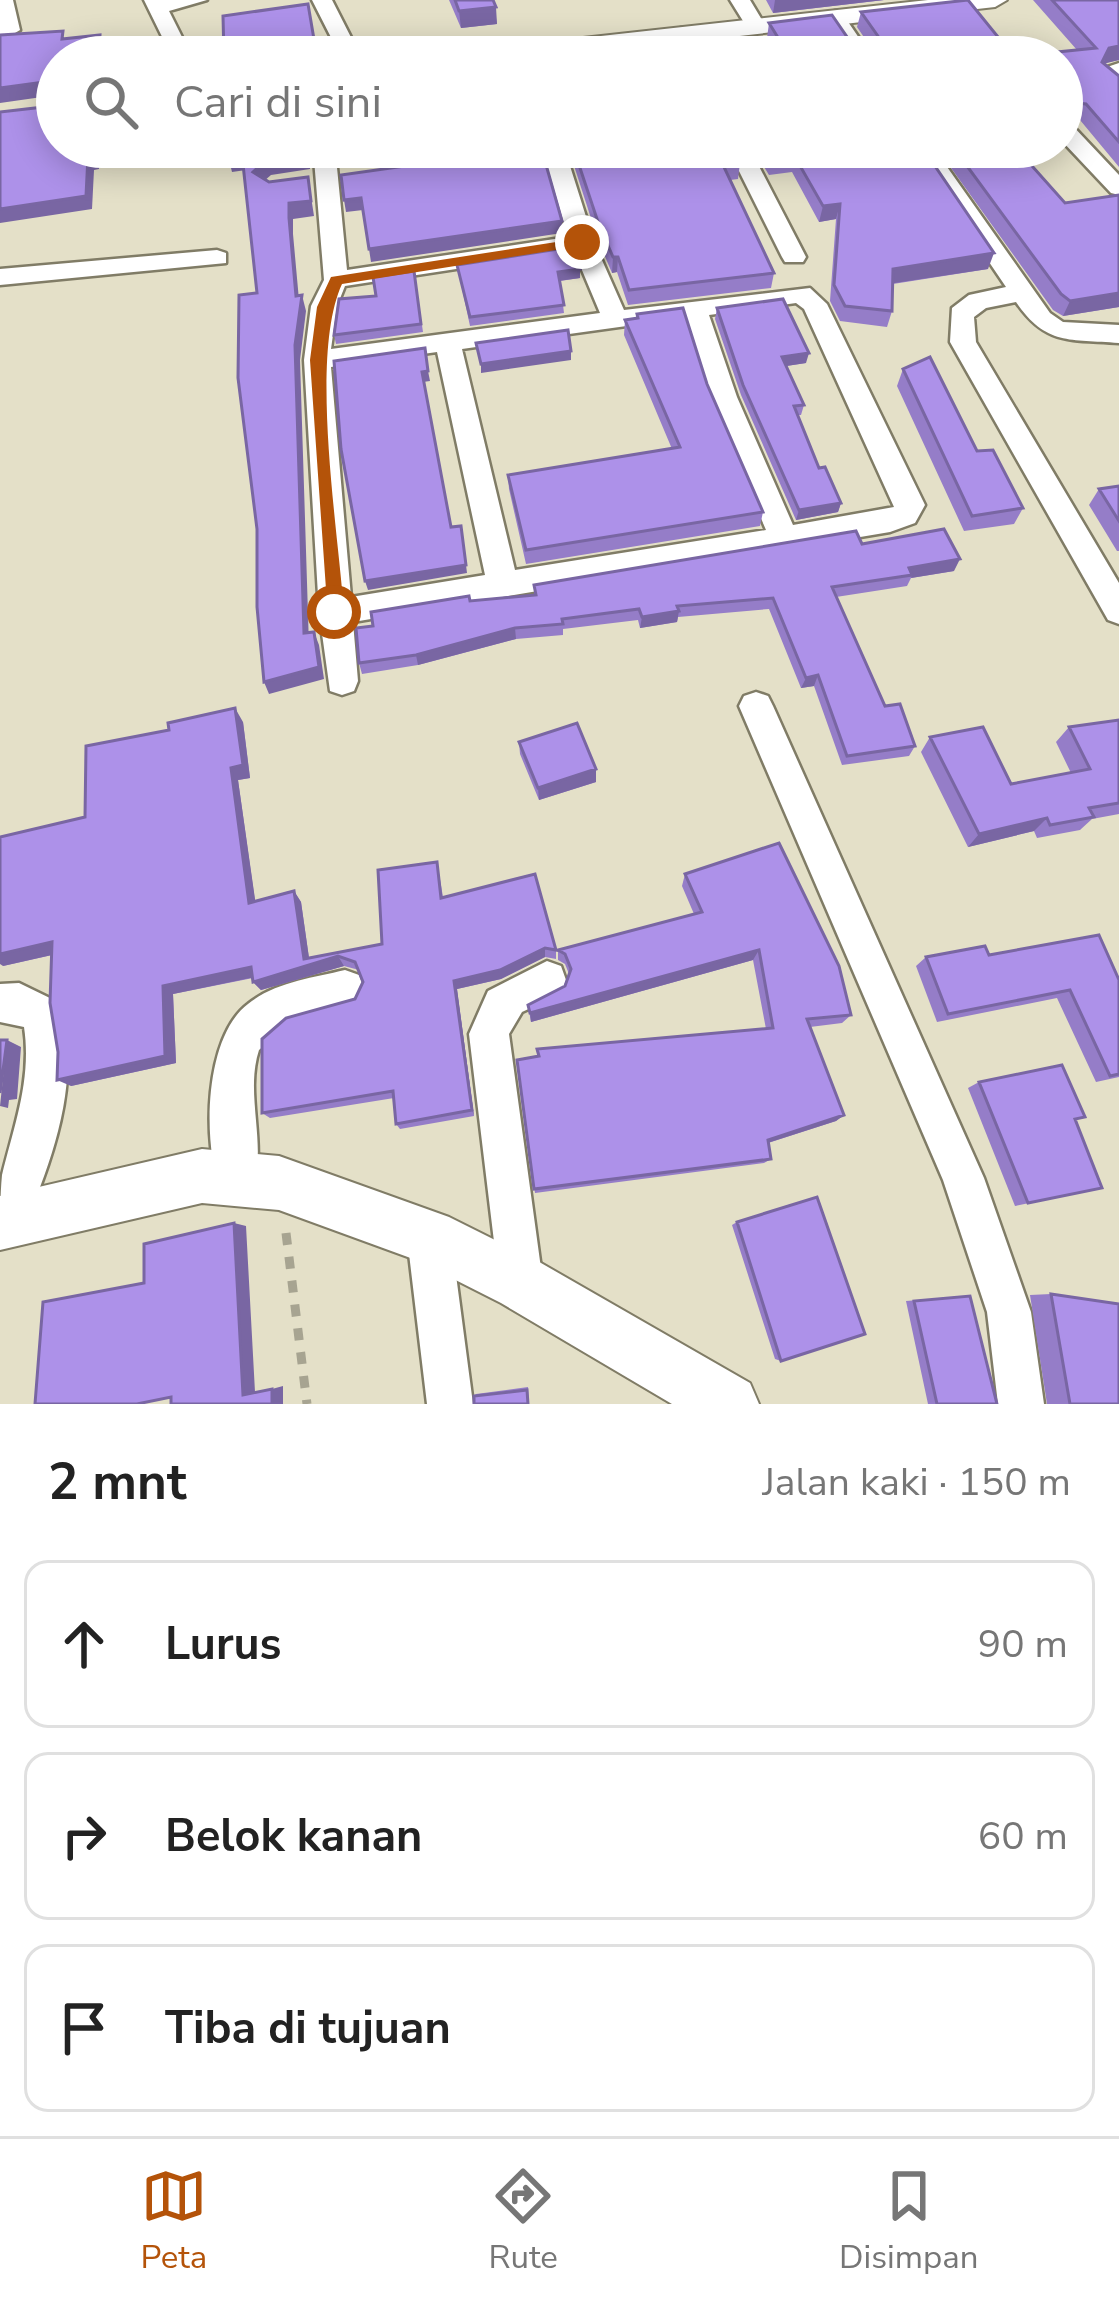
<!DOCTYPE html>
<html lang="id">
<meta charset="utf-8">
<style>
:root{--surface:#fff;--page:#f6f6f6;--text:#222;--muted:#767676;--line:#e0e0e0;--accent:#b45309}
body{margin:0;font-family:"Nunito Sans",sans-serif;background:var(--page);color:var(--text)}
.stop{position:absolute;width:36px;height:36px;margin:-27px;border:9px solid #b45309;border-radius:50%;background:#fff}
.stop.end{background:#b45309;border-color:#fff;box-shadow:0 3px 12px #0008}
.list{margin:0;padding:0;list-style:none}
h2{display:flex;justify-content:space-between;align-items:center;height:156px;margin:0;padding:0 48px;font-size:51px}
h2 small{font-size:39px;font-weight:400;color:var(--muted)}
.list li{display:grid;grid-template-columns:78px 1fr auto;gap:36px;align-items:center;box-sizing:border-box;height:168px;margin:0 24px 24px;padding:0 24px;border:3px solid var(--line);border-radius:24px}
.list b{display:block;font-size:45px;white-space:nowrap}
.list em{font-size:39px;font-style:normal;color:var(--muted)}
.icon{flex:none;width:66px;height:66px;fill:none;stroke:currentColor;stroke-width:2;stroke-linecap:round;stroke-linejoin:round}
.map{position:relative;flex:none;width:1119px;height:1404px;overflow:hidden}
.search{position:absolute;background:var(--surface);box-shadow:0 6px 30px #0003;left:36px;right:36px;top:36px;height:132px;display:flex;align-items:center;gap:30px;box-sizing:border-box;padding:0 42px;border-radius:66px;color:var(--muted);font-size:45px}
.sheet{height:732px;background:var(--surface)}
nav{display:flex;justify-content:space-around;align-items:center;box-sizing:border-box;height:168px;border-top:3px solid var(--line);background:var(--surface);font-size:33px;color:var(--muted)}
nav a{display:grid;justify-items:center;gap:6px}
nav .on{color:var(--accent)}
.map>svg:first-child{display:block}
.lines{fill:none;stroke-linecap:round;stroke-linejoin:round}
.minor-casing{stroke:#807c66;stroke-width:5}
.tertiary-casing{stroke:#807c66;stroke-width:4}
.path{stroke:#a7a491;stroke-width:9;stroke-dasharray:12 12;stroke-linecap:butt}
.minor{fill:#fff;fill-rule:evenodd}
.tertiary{fill:#fff;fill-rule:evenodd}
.wall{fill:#957dc8}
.shaded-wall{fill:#7966a3}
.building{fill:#ad91e9;stroke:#7966a3;stroke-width:3}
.route{fill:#b45309}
</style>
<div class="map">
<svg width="1119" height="1404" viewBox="0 0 1119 1404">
<rect width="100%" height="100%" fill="#e4e0c8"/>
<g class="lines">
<defs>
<path id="minor" d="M0 0H13L20 30 0 42Z
M144 0H207L169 11 192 57H172Z
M312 0H332L361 57H341Z
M730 0H750L765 25 762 29H748Z
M835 11 842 13 872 57H852L825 17Z
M681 28 688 30 703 57H683L671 34Z
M1119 63V94L1100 79 1104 68Z
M1062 121 1070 123 1119 175V195L1111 193 1062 141Z
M313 147H335L347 270 568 237 544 155 499 162 488 155 508 147H564L594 242 624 310 810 288 827 304 925 505 915 523 890 532 353 622 358 681 354 691 342 695 330 691 319 612 304 360 311 306 324 280ZM574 251 600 313 331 349 337 306 345 286ZM796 303 804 309 894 507 793 525 737 397 709 315ZM684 318 709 397 766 530 515 570 462 349ZM437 352 485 575 351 597 331 367Z
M727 147H749L806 257 803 262H785L782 257Z
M911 147H933L1050 313 1063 322 1119 325V343C1070 339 1046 346 1016 302L986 308 974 317 976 342 1119 583V624L1108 620 950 342 952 308 969 295 1006 287Z
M217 250 226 253V263L0 285V269Z
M756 692 768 696 773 706 984 1178 1031 1312 1044 1404H998L987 1312 943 1180 739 706 744 696Z
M547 961 561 966 566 980 561 994 522 1012 509 1034 543 1283 537 1299 521 1305 505 1299 499 1283 469 1034 488 991Z
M345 970 359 975 364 989 359 1003 291 1022 259 1050C244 1096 269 1148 251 1191L236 1197 221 1191C202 1144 204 1037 248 1004 275 982 312 978 345 970Z
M19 983 56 1001C87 1075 49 1168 20 1237L5 1244 0 1242C0 1220 0 1196 2 1175 14 1126 32 1079 24 1027L0 1022V984Z
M429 1215 444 1222 451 1237 473 1404H427L407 1237 414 1222Z"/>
<path id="tertiary" d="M928 0H1007L995 7 553 57H471L484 49Z
M202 1149 279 1156 449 1217 541 1263 750 1383 759 1404H672L501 1303 416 1260 279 1210 202 1203 0 1250V1196Z"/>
</defs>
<use href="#minor" class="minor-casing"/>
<use href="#tertiary" class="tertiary-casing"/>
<path class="path" d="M286 1233 307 1404"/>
<use href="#minor" class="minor"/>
<use href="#tertiary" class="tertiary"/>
</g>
<path class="wall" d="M449 0H493L497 24 461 28Z
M766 0H884L773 13Z
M1033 0H1119V60L1104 63 1119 76V167L1080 120 1062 118V57H1027L1028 55 1077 50Z
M861 12 1007 48 1004 57H778L767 38 769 23 852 44 870 46 857 27Z
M568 147H734L740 163 738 179 730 180 774 273 771 288 628 305 617 272 612 273 598 240Z
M752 147H922L988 269 893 284 892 311 887 327 840 321 830 301 836 219 819 222 792 172 769 175Z
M936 147H1015L1065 203 1119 195V307L1063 316 1053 310Z
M457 265 580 278 560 281 564 313 470 326Z
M414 271 423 332 336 344 334 335 376 296Z
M717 308 806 363 786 366 804 405 801 415H797L819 468 841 503 838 512 796 520 741 395 715 319Z
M637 314 707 384 763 512 760 526 526 564 509 489 508 475 672 449 624 335 625 320 637 318Z
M903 369 977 451 1023 508 1014 524 964 531 897 386Z
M1119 486V551H1117L1089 505 1099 489Z
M862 544 954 571 911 578 907 586 836 597 885 706 915 746 909 756 842 765 814 686 801 688 769 609 678 617 677 622 640 628 638 620 563 629V635L516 639 418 665 362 674 359 663 373 626 470 601 534 595V585Z
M1119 720V814L1092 819 1080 830 1037 838 1034 831 968 847 921 752 930 737 1011 784 1071 773 1056 742 1069 727Z
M243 722 250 778 238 780 255 901 294 891 301 902 309 958 382 944 437 862 443 897 556 950V959L545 957 501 979 457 989 474 1116 400 1129 396 1124 394 1098 270 1118 262 1113 355 999 363 982 359 970 344 966 261 990 253 982V978L173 994 176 1063 71 1086 58 1052 52 955 3 966 85 817Z
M519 742 596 782 539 800 520 754Z
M685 874 851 1015 842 1023 810 1027 844 1115 836 1121 768 1143 771 1159 764 1163 535 1193 517 1060 766 1029 753 960 531 1022 528 1005 565 986 569 974 565 964 558 960V950L694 914 682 886Z
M989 955 1119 980V1077L1096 1082 1057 998 937 1022 916 966 926 957Z
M979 1082 1085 1117 1076 1120 1102 1188 1015 1206 968 1088Z
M737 1222 781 1361 775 1359 732 1225Z
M1051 1294 1119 1404H1047L1030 1295Z
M970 1296 997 1404H928L906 1301Z
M528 1387 529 1404H474V1396L476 1394Z"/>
<path class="shaded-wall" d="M775 0H884L773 13Z
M496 7 497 24 461 28 459 11Z
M100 35 105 49V57H99Z
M1119 46V60L1103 64 1109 48Z
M51 81 56 95 0 103V88Z
M94 147H100L99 169 94 170 92 209 0 223V209Z
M307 147H310V169L271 175 257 187 253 172 267 159Z
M356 147H472L341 165 338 149Z
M242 155 246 170 232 172 228 156Z
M308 177 314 216 293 219V234L300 311 302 295 306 311 300 360 309 646 304 633 295 345 296 296 289 218V203Z
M361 198 363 210 346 212 344 200Z
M840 204 836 219 819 222 823 206Z
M562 221V233L371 262 369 249Z
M994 253 988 269 888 284 893 269Z
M613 257H618L617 272 612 273Z
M580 269V278L558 281V272Z
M1119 293V307L1063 316 1070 301Z
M571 351V360L481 373V364Z
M809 353 806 363 780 367 782 357Z
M428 371 430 381 423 382 422 372Z
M841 503 838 512 796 520 799 510Z
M960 559 954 571 911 578 912 575 909 568Z
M466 565 467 573 368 590 365 581Z
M679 611 677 622 640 628 642 617Z
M515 628 516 639 418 665 416 655Z
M314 632 319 645 324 679 269 694 264 682Z
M818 675 814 686 801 688 806 678Z
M235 708 243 722 250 778 238 780 257 913 249 903 231 768Z
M596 769V782L539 800 538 788Z
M1047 818 1034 831 968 847 979 834Z
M294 891 301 902 310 965 338 956 344 966 261 990 253 982 304 959Z
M52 942 65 952 3 966 0 964V954Z
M545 948V957L501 979 457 989 474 1116 472 1110 454 981Z
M759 950 753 960 531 1022 530 1013Z
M251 967 259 976 173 994 176 1063 71 1086 57 1080 163 986Z
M7 1040 21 1047 17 1099 9 1100 8 1108 0 1106Z
M844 1115 836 1121 761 1145 768 1140Z
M234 1223 246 1226 255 1392 243 1395Z
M283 1386V1404H272V1389Z"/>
<path class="building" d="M455 0H493L496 7 459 11Z
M968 0 1007 48 945 55 946 57H790L769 23 832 15 852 44 876 46 880 39 861 12Z
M1052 0H1119V46L1109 48 1102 62 1119 76V142L1086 104 1066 102 1062 97V57H1030L1028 55 1096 48Z
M308 4 317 57H224L223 16Z
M63 31 62 39 100 35 99 57H57V147H94V156H88L86 196 0 209V112L52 106 56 102V86L51 81 0 88V35Z
M669 39 678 57H624L618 44Z
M227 147H307V154L267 159 253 172 269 182 308 177 311 201 289 203V218L296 296 302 295 295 345 304 633 314 632 319 667 264 682 257 607V529L238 378 239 295 257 293 242 155 228 156Z
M541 147 562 221 369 249 361 198 344 200 341 175Z
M573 147H734L740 163 723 165 774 273 629 290 618 257H613L599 225Z
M764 147H922L994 253 893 269 892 311 845 306 834 285 840 204 823 206 795 157 771 159Z
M953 147H1015L1065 203 1119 195V293L1070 301 1061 294Z
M571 247 580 269 558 272 564 305 470 317 457 265Z
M414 271 421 324 334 335 339 299 376 296 373 277Z
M783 299 809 353 782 357 804 405 794 406 819 468 825 467 841 503 799 510 743 385 717 308Z
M683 308 707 384 763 512 526 550 508 475 680 447 625 320 638 318 637 314Z
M568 330 571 351 481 364 476 343Z
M425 348 428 371 422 372 451 527 461 526 466 565 365 581 341 449 334 361Z
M930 357 977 451 993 450 1023 508 972 516 903 369Z
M1119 486V521L1099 489Z
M944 529 960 559 909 568 912 575 832 587 885 706 900 704 915 746 847 756 818 675 806 678 773 598 677 606 679 611 642 617 639 609 562 619 563 624 515 628 416 655 359 663 356 628 373 626 371 612 469 596 470 601 536 595 534 585 856 531 862 544Z
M235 708 243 765 231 768 249 903 294 891 304 959 382 944 378 870 437 862 441 898 535 874 556 950 545 948 500 970 454 981 472 1110 396 1124 393 1091 262 1113V1039L286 1018 355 999 363 982 355 962 338 956 253 982 251 967 163 986 165 1056 57 1080 58 1052 50 1003 52 942 0 954V837L85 817 86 746 169 730 168 723Z
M1119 720V803L1089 808 1094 817 1050 825 1047 818 979 834 930 737 983 727 1011 784 1090 769 1069 727Z
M577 723 596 769 538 788 519 742Z
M779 843 839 966 851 1015 807 1019 844 1115 768 1140 771 1159 534 1189 517 1060 539 1056 537 1049 773 1028 759 950 530 1013 528 1005 565 986 571 969 565 954 558 950 702 912 685 874Z
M1099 935 1119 980V1074L1110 1076 1070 990 948 1014 926 957 985 946 989 955Z
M0 1040H7L0 1093Z
M1062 1065 1085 1117 1075 1119 1102 1188 1028 1203 979 1082Z
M817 1197 865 1334 781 1361 737 1222Z
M234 1223 243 1395 272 1389V1404H171V1397L137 1404H35L43 1302 144 1283V1244Z
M1051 1294 1119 1304V1404H1070Z
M970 1296 997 1404H937L914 1301Z
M527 1390 528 1404H474V1396Z"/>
<path class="route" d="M582 238 587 245 342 284C309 356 338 528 344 612L341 618H328L310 360 317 307 331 277Z"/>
</svg>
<div class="stop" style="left:334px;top:612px"></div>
<div class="stop end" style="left:582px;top:242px"></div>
<div class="search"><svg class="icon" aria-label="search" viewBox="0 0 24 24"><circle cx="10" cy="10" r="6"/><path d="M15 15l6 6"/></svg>Cari di sini</div>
</div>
<section class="sheet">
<h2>2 mnt<small>Jalan kaki · 150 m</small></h2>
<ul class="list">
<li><svg class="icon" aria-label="ahead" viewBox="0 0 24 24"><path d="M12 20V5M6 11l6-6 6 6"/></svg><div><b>Lurus</b></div><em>90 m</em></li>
<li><svg class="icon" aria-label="right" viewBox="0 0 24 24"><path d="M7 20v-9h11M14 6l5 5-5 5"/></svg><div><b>Belok kanan</b></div><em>60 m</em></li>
<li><svg class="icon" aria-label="arrive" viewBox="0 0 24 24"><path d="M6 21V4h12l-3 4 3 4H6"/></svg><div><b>Tiba di tujuan</b></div></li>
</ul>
</section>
<nav>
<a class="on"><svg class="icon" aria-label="map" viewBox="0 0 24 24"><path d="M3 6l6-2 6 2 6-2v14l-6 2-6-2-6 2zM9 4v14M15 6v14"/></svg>Peta</a>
<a><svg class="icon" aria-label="directions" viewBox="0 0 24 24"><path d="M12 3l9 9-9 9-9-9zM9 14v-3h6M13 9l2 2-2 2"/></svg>Rute</a>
<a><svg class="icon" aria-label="saved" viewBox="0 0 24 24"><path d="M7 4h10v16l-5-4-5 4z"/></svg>Disimpan</a>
</nav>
